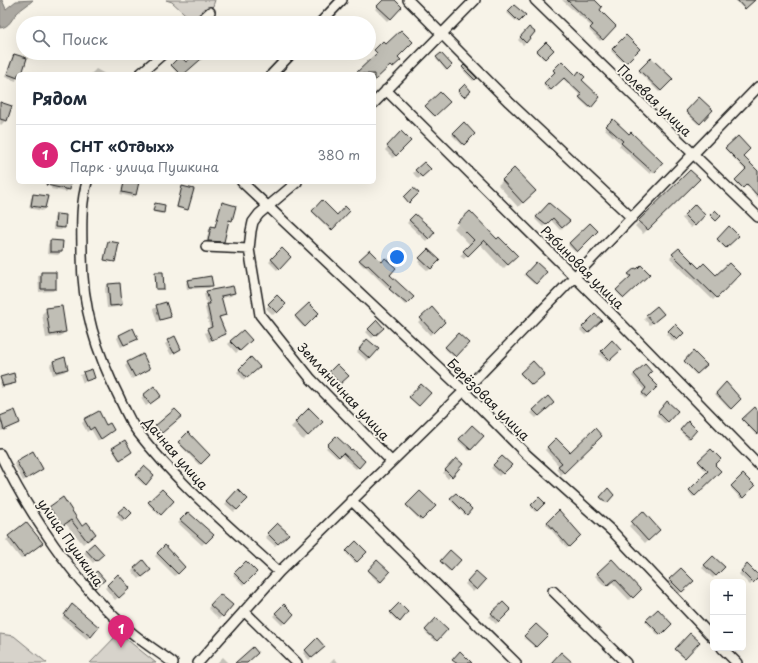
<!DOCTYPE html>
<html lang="ru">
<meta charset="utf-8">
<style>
:root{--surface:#fff;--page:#f6f6f7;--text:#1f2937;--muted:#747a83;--line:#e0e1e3;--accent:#db2777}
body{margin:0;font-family:"Playpen Sans",sans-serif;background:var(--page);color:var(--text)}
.controls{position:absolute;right:12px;bottom:12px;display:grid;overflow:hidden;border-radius:6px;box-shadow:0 4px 16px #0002}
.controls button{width:36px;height:36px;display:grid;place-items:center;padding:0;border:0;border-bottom:1px solid var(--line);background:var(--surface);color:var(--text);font:20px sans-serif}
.you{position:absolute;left:397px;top:257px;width:14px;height:14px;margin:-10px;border:3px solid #fff;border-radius:50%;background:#1a73e8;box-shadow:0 0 0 6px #1a73e833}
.badge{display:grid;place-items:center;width:26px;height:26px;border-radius:50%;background:var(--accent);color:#fff;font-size:13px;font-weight:700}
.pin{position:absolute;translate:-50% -33px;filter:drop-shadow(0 1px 2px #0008)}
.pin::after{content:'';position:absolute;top:21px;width:14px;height:12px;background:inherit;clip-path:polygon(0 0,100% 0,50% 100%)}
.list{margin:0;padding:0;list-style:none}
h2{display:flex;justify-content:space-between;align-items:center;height:52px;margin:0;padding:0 16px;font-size:17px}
h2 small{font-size:13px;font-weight:400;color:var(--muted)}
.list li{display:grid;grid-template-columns:26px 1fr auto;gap:12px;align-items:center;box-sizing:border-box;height:60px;padding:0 16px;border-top:1px solid var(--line)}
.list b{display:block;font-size:15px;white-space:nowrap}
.list p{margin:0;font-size:13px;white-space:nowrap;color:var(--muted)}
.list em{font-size:13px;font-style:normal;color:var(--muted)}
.icon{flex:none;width:22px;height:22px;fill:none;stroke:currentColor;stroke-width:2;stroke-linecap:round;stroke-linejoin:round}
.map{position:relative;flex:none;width:758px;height:663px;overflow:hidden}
.search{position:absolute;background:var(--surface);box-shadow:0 4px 16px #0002;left:16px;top:16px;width:360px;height:44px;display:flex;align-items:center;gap:10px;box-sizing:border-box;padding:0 14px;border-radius:22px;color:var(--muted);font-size:15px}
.panel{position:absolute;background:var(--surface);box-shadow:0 4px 16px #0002;left:16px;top:72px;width:360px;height:112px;border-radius:6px}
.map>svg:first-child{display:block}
.green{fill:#d7d3cb;stroke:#7a7874}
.water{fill:#aca9a2;stroke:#72716c}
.shadow{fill:#0003}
.building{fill:#c0beb5;stroke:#1c1c1c}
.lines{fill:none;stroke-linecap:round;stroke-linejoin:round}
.minor-casing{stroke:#1c1c1c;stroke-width:12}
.minor{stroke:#f7f3e8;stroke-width:9}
.labels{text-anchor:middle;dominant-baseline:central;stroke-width:4;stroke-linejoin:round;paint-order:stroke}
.street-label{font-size:13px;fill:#1c1c1c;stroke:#f7f3e8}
</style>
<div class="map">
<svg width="758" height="663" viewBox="0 0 758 663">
<rect width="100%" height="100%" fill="#f7f3e8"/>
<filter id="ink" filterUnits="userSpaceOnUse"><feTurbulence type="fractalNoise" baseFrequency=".025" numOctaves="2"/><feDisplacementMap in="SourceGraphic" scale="8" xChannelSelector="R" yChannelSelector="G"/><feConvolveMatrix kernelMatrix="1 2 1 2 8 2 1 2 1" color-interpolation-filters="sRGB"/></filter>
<g filter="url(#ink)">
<path class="green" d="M166 0H215L213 6 195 23 172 2Z
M119 633 156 663H90Z
M0 634 14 636 47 663H0Z"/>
<path class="water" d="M0 0H2L6 9 16 1 33 0C28 5 22 8 17 13 12 18 10 27 0 28Z"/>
<path class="shadow" d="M384 0H393L401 7 387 21 375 9Z
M562 0H585L615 26 600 41 589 30 592 27Z
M735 0H753L744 9Z
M514 6 524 16 517 22 507 13Z
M133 18 139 23H127Z
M526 31V42L523 45 518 40Z
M626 36 639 49 625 64 611 51Z
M546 44 553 50 543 59 537 52Z
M197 53H207L182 74H178L171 66 180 57 186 64Z
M273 53H283L276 59 272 54Z
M441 54 451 65 446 70 436 59Z
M15 55 21 74H18L16 81 5 77 12 58Z
M651 59 672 79 659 92 639 72Z
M562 62 599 97 589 108 579 99 581 96 562 78 549 91 543 85 555 74 553 71Z
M464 67 476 78 473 81 462 69Z
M96 69 105 74H91Z
M465 86 469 91 462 97 457 92Z
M440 93 448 102 433 116 425 107Z
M699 98 712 110 698 124 686 112Z
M0 103 6 120 1 125 0 124Z
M613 120 662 163 650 174 619 146 621 144 605 129Z
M464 124 474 134 462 145 452 135Z
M401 132 410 141 393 158 385 150Z
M738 137 742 156 758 172V198L745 184 741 188 735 182 746 171 725 149Z
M424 163 430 169 418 179 413 173Z
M514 170 534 191 518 207 498 185Z
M690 171 698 179 643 234 635 226Z
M53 182H70L69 189 66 192 51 189Z
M123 182H133L135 194 132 197 120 194Z
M182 188 187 209 186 210 176 208Z
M34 195 45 208 42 211 29 208 31 198Z
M322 201 337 216 349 211 330 230 312 212Z
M222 203 231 220 227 222 223 241 221 243H206L209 229 214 228Z
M155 204 163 212 162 214 153 212Z
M549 204 569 221 560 230 550 219 543 227 535 219Z
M695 206 704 215 691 228 682 218Z
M470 213 497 240 516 256 503 269 479 243 464 259 460 256 470 245 454 228Z
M56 215 64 227 61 230H53L54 218Z
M415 215 434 232 426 241 407 223Z
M590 224 597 231 575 252 568 245Z
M729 228 737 236 725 248 717 241Z
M51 241 61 252 58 255 47 254 48 244Z
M108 242 114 261 113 262 104 260Z
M679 249 699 270 716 277 739 274 713 300 670 258Z
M282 250 290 257 277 270 269 262Z
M370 251 388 275 412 297 405 305 365 266 364 267 359 262Z
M428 251 438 260 428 271 418 262Z
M536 263 545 272 534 284 524 275Z
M635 269 648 274 622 298 616 291 630 278 628 276Z
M41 273 55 288 53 291 39 292 38 276Z
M156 273 163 288 162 289 155 290Z
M188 281 211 286 209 288 187 289 186 283Z
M119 284 121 305 119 307 107 308 105 288 108 285Z
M206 292H207L234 293 231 296 221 298 225 315 218 319 225 333 209 342 205 333 210 329 205 308 207 306 204 294 206 293 210 309 212 308 208 292Z
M277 297 284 304 273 315 266 308Z
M166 303 170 316 157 322 153 309Z
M309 304 317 313 303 327 295 318Z
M657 307 663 313 650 325 644 319Z
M47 309 65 332 61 336 46 338 42 314Z
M432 309 444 322 430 335 418 322Z
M595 315 600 320 585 335 580 330Z
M377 322 383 328 372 338 366 332Z
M675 325 683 333 674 342 666 334Z
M242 331 251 340 236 353 228 344Z
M120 335 137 338 121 347 117 338Z
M458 335 468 343 455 358 445 349Z
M174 337 180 349 171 355 165 344Z
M367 340 377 349 367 361 357 352Z
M612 342 620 350 607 362 599 354Z
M693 353 705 365 696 375 684 362Z
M251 359 258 367 244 380 237 372Z
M53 362 67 369 64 372 53 375 50 365Z
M128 363 149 368 132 379 125 366Z
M533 363 543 374 531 386 520 374Z
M337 365 347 376 337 386 327 375Z
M645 365 647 376 657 386 645 399 641 395 645 391 632 376Z
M91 370 94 377 83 383 80 375Z
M1 378 15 382 12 385 0 388Z
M726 384 740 399 729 409 715 394Z
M421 385 430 393 418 406 409 398Z
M154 388 157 398 146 406 141 398Z
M548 398 552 403 536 418 531 413Z
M667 403 677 411 665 424 656 415Z
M754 409 758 412V433L756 435 742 420Z
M175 410 180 416 160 434 155 428Z
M309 410 321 422 303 440 291 427Z
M14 411 19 423 1 431 0 417Z
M85 420 106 426 113 430 98 441 91 429 87 432 82 423Z
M688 423 696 430 688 439 680 431Z
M472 426 482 436 469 451 458 441Z
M188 434 209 455 199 465 178 443Z
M601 436 561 475 556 469 559 466 545 450 556 439 570 453Z
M336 437 364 461 356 469 340 455 337 458 326 448Z
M113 449 130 453 118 460Z
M711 450 714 465 720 471 693 497 689 492 708 473 698 463Z
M502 457 510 465 499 476 491 468Z
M456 459 462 464 448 479 443 473Z
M16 461 42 469 23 481 14 464Z
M144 467 153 475 144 485 135 477Z
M743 476 753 486 741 499 731 488Z
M162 490 173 501 159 515 148 504Z
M238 490 247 499 234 512 225 504Z
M608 490 613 495 605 503 600 498Z
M420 492 434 506 420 520 406 506Z
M456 494 471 509 465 515 450 500Z
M539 498 544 503 535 512 531 507Z
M63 499 82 527 95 534 83 544 66 524 57 529 45 512Z
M125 507 131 513 122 522 116 516Z
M559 511 580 535 567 548 546 524Z
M188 513 212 535 202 545 178 523Z
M643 513 658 530 645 543 629 526Z
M26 523 39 545 21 559 6 540Z
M277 524 287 534 275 546 265 537Z
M356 543 365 552 355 563 346 553Z
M94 544 103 553 93 563 84 553Z
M165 546 183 567 175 576 155 556Z
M450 551 459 560 449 571 440 562Z
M713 557 723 567 713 578 702 568Z
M612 561 639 590 629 600 611 581 605 586 595 576Z
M377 562 389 572 379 583 368 572Z
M246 563 255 572 243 585 233 575Z
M747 566 758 577 750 585 739 574Z
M135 568 147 572 139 579 132 571Z
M681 569 692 581 679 594 667 582Z
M476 572 485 580 473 592 465 584Z
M97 573 101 583 92 590 86 583Z
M118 576 129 588 115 600 105 588Z
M220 595 232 605 219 619 208 608Z
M503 603 509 610 496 624 489 617Z
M284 605 293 614 282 625 273 616Z
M399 605 407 612 398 622 390 614Z
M69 608 98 627 87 639 62 618Z
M658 610 671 624 659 636 645 621Z
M713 611V619L709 615Z
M436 620 446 629 435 641 425 632Z
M536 625 546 635 535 647 524 638Z
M690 634 699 642 684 658 675 650Z
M317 640 323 647 309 660 303 653Z
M223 657 229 663H217Z
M334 659 339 663H330Z"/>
<path class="building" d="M383 0H395L402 7 391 19 377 6Z
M567 0H595L602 7 600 10 616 26 603 40 590 28 593 25Z
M737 0H755L745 9Z
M514 5 526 15 519 22 508 11Z
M529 27 535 32 526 43 520 37Z
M401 30 413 42 398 57 401 60 392 68 390 66 374 81V74H355L377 53 374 50 383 41 386 44Z
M626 35 640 49 626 63 612 49Z
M546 42 554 50 545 59 537 51Z
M196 53H208L184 74H180L171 65 180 56 186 62Z
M441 53 452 65 447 70 436 57Z
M14 54 27 58 22 74H18V78L7 74Z
M651 58 673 79 661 91 639 70Z
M562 61 576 75 579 71 585 77 582 80 600 97 591 108 579 97 582 95 564 78 551 90 544 83 555 72 553 70Z
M464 65 477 78 475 80 462 67Z
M465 84 471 91 464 97 458 91Z
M440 92 450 102 435 116 425 106Z
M699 97 713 110 700 124 686 111Z
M0 102 12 106 7 121 0 119Z
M613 119 629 134 631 132 663 163 654 173 621 143 623 141 606 126Z
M464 122 475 134 464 145 453 133Z
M401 131 411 141 396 156 387 146Z
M738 136 750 149 743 156 758 171V196L747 184 743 188 735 180 746 169 725 148Z
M424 162 431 169 422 177 415 170Z
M514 168 536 191 523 203 502 180Z
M690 170 700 179 648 230 638 221Z
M47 182H71L70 190 46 185Z
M124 182H139L136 195 122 192Z
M182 186 194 189 188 210 177 207Z
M413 188 419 193 409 203 404 197Z
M33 194 48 196 45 208 31 206Z
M322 200 337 215 345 206 350 211 332 230 312 211Z
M222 202 236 206 232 221 229 220 224 242 208 241 211 226 215 227Z
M155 203 165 205 164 213 153 211Z
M549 203 570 221 562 228 553 218 546 225 536 217Z
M695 204 705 215 695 226 684 215Z
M715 210 721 216 716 221 710 215Z
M470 211 497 239 499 237 518 256 508 265 484 240 468 256 463 251 474 240 457 223Z
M56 214 66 215 65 228 55 227Z
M415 214 435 232 429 239 409 220Z
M590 223 598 231 577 252 569 243Z
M729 226 739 236 726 248 717 239Z
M50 240 63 241 62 252H50Z
M108 241 119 243 115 262 104 260Z
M282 248 291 257 280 269 271 259Z
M679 248 699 268 704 263 716 275 729 263 740 274 717 298 672 254Z
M428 249 440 260 431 269 419 258Z
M370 250 382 262 385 258 396 268 390 275 414 297 407 304 389 289 391 287 368 265 366 266 359 260Z
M536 262 547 272 536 284 525 274Z
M641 265 650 274 624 298 616 290 631 276 628 274 635 268 637 269Z
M41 272H56V289H41Z
M155 272H163L164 289H156Z
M211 276 213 286 189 287 187 280Z
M120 283 122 305 110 306 108 284Z
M233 286 235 293 221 296 226 315 219 317 226 334 212 340 207 329 212 327 207 304H210L206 291Z
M277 295 286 304 277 313 268 304Z
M166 302 171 317 160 320 156 305Z
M309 303 319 313 305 327 295 316Z
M62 306 66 332 50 335 46 308Z
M657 306 664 314 653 323 646 315Z
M432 307 445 322 434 333 420 318Z
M595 314 602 320 588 333 582 327Z
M377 320 384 328 375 336 368 329Z
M675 324 684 333 677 340 668 331Z
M133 328 138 339 124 345 119 335Z
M243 330 252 340 240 351 230 341Z
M458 333 469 343 456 357 445 347Z
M175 336 181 349 174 353 167 340Z
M367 339 379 349 370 359 359 349Z
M612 340 621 350 610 360 601 351Z
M693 351 707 365 697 374 684 361Z
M143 354 150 369 135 377 127 362Z
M65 357 68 369 56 372 53 361Z
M251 357 260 367 247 378 239 369Z
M533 361 545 374 532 385 520 373Z
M337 364 349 376 340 384 329 372Z
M645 364 652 372 648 376 658 386 647 397 642 393 646 388 634 374Z
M92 369 95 378 86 381 83 372Z
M14 373 16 383 3 386 0 377Z
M726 382 741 399 731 409 716 393Z
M421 384 431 393 419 406 409 397Z
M154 386 161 396 150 404 143 395Z
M548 396 554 403 539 416 533 410Z
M667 401 678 411 668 422 658 412Z
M755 407 758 411V435L742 419Z
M309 408 323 422 308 436 295 422Z
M175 409 182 416 162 433 155 426Z
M15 410 20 423 4 430 0 416Z
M99 411 106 425 110 423 114 430 101 439 94 427 90 430 84 419Z
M688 421 697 430 690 438 680 430Z
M472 425 484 436 471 450 459 439Z
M595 428 602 436 564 473 558 466 562 463 547 447 556 438 570 452Z
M188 432 210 455 201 464 178 442Z
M336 436 351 450 352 449 365 461 359 468 343 453 339 457 327 445Z
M125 440 132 452 120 460 112 448Z
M711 449 721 459 715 465 721 471 695 496 689 490 708 471 698 461Z
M33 451 43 469 26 479 16 461Z
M502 456 512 465 503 474 493 465Z
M456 458 463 464 452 477 445 470Z
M144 466 154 475 146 485 136 475Z
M743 474 755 486 743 498 731 486Z
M608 488 614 495 607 503 600 497Z
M162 489 174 501 161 515 148 502Z
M238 489 248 499 237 510 227 501Z
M420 491 436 506 422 520 406 505Z
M456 493 472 509 467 515 450 498Z
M63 497 82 526 87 522 96 534 87 541 71 520 62 526 49 507Z
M539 497 545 503 537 511 531 505Z
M125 506 132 513 125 520 118 512Z
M559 510 581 535 569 547 547 522Z
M643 511 660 530 648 541 631 522Z
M188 512 214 535 206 543 180 520Z
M26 522 43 543 24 557 8 536Z
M277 523 289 534 278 544 267 533Z
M356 541 367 552 357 562 346 551Z
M94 543 104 554 96 561 86 550Z
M165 545 185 567 178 574 157 553Z
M450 550 461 560 451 571 440 561Z
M713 556 725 567 716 576 704 565Z
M612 559 641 590 633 598 615 579 608 585 597 573Z
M143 560 151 570 142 577 134 568Z
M377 560 390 572 381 582 368 570Z
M246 561 257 572 245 584 234 573Z
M747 564 758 575V578L753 583 741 571Z
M681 568 694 581 682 592 669 579Z
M97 571 105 580 95 588 88 579Z
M476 571 486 580 477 590 467 581Z
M118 574 130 588 119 598 107 585Z
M220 594 233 605 223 617 210 605Z
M503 602 511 610 499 622 491 613Z
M399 603 408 612 400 622 390 612Z
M72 604 99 627 91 637 64 615Z
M284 604 294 614 286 623 275 613Z
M658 609 672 624 661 635 646 620Z
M436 618 448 629 437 641 425 630Z
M536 624 548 635 536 647 524 636Z
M690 633 700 642 685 658 675 649Z
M317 638 325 647 312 658 305 650Z
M253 647 258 653 247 663H235Z
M460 651 472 663H456L452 660Z
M561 652 573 663H551Z"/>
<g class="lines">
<defs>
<path id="minor" d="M408 0 509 102 632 218
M535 0 758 217
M198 23 210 12
M320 23 342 0
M140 74 164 53
M272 74 292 53
M386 90 605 307 758 464
M374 103 475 0
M87 182C80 206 82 230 82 254 82 308 96 352 120 399 125 410 130 422 137 431 178 484 230 527 279 572
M242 182 464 391 526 454 613 532 713 638
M297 182 259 214 253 222 251 231 249 249 260 315 311 379 391 461
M206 247 249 249
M0 454C28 512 74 581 122 624 137 639 156 650 173 663
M351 500 516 663
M553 591 626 663
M244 611 297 663
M722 648 737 663
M198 663 279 572 464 391 758 87"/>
</defs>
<use href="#minor" class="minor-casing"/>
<use href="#minor" class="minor"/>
</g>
</g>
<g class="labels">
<g class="street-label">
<text transform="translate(655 100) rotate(44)">Полевая улица</text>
<text transform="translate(583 267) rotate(45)">Рябиновая улица</text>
<text transform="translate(344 391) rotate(47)">Земляничная улица</text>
<text transform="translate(489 399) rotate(45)">Берёзовая улица</text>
<text transform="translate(176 453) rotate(49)">Дачная улица</text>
<text transform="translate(71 542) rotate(55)">улица Пушкина</text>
</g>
</g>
</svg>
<div class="controls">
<button>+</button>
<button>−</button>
</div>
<div class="you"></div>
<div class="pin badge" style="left:121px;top:648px">1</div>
<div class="search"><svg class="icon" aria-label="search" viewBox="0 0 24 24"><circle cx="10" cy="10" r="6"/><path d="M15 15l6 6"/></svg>Поиск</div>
<section class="panel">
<h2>Рядом<small></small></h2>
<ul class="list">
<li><span class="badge">1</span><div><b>СНТ «Отдых»</b><p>Парк · улица Пушкина</p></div><em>380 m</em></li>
</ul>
</section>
</div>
